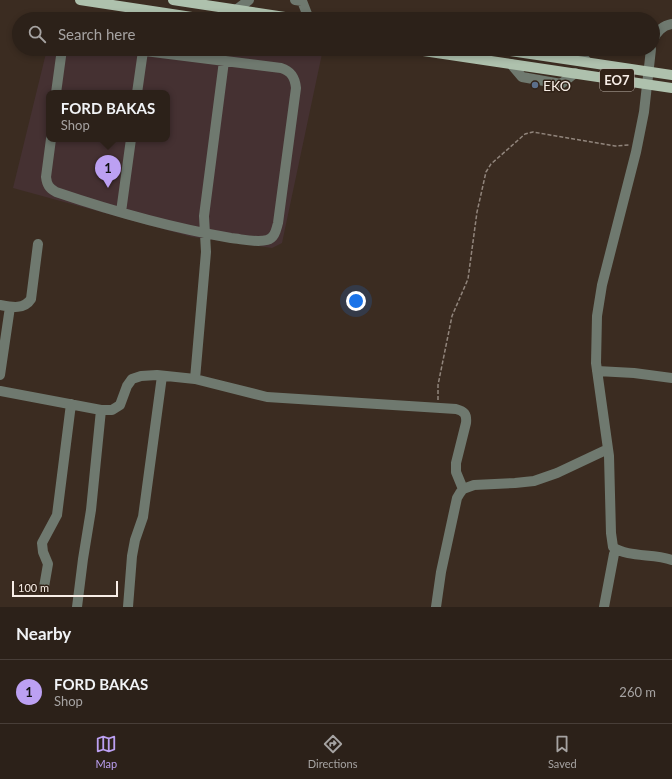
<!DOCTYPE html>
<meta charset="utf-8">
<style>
:root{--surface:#2c2119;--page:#342922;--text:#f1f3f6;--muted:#a6a3a2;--line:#483e38;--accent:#bca0f2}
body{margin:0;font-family:Lato,sans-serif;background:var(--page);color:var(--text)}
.scale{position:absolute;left:12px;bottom:10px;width:106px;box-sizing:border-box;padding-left:4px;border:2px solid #f8eee7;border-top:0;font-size:11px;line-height:14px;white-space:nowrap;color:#f8eee7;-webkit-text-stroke:3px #312217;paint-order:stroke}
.you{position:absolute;left:356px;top:301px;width:14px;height:14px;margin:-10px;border:3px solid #fff;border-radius:50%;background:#1a73e8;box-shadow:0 0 0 6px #1a73e833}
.badge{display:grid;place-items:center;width:26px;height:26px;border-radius:50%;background:var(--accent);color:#111;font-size:13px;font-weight:700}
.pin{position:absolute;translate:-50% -33px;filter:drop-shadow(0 1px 2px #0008)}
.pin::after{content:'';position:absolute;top:21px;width:14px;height:12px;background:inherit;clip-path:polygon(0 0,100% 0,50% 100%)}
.popup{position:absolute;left:46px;top:90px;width:124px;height:52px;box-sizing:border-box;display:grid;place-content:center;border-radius:8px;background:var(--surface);filter:drop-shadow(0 1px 3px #0005);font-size:13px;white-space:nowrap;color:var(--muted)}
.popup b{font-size:15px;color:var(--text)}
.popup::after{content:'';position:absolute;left:50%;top:100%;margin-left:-8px;border:8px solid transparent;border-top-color:var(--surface)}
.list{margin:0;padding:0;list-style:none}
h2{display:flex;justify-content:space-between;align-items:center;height:52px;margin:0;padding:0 16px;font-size:17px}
h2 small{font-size:13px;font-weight:400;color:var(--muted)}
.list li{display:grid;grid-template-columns:26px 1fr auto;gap:12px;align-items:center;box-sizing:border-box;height:64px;padding:0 16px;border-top:1px solid var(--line)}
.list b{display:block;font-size:15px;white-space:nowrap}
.list p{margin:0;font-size:13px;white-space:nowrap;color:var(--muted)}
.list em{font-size:13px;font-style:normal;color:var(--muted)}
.icon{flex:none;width:22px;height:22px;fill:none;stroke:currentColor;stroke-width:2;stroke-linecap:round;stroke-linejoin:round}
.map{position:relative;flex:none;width:672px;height:607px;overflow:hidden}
.search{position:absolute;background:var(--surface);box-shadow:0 2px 6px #0003;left:12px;right:12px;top:12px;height:44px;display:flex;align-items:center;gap:10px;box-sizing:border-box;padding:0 14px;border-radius:22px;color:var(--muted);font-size:15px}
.sheet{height:116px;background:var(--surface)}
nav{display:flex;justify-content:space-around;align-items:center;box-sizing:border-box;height:56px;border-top:1px solid var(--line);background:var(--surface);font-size:11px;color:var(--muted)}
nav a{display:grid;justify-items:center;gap:2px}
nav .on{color:var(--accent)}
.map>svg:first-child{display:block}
.industrial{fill:#453132;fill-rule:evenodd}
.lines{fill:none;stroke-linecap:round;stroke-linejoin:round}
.path{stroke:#91857c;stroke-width:1.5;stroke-dasharray:4 2;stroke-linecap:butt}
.minor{stroke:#6f796f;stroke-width:10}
.major{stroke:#aec1ad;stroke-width:10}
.service-dot{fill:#5c6f8a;stroke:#312217;stroke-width:1.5}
.labels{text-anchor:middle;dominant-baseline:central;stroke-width:3;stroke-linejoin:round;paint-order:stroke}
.shield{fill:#312217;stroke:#bcb1a9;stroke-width:1}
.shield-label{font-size:13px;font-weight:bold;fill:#f8eee7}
.poi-label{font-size:14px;fill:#f8eee7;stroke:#312217;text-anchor:start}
</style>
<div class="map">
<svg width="672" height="607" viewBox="0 0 672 607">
<rect width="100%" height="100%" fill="#3b2c21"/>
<path class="industrial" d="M110 12 151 19H109Z
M47 49H323L282 243 272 248 192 237 13 188ZM49 93H167V139H49Z"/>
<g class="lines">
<path class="path" d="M438 400V385L452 316 468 279 477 212 486 172 491 164 525 134 533 132 615 146 629 145"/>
<path class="minor" d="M295 0 302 1 309 19
M236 10 249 0
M653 40C657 31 662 26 672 24
M577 49 587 62
M651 49 644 112 636 152 602 285 597 316 596 363 609 456 611 533 613 547C628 558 654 553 672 560
M511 64 522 77 561 84 575 73
M56 93 62 49
M137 93 143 51
M51 139 46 177C47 185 49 188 56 192 112 211 172 228 231 238 242 239 256 243 267 240 275 238 276 230 278 223L296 88C295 77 291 71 281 68L129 49
M121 212 131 139
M0 305C11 307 24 310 31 299L38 244
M597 371 634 373 672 378
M0 375 10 307
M195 379 206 252 204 216 224 61
M0 391 101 410H112L120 405 127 386 132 379 141 376 157 375 195 379 267 397 456 409C464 411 467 414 466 423L456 463V472L463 489
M44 587 48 564 43 552 42 543 57 515 71 404
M77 607 83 559 91 510 101 410
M128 607 132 556 135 540 143 517 162 376
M436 607 441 572 457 498 460 493 463 489 474 485 515 483 534 481 557 473 608 449
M604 607 614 554 617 550"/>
<path class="major" d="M80 0 205 19
M173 0 298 19
M410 49 672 88
M497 49 672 75"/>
</g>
<circle class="service-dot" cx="535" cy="85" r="4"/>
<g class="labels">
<rect class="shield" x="600" y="69" width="34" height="22" rx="3"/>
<g class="shield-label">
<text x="617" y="80">ΕΟ7</text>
</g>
<g class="poi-label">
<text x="543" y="85">EKO</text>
</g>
</g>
</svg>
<div class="scale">100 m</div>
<div class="you"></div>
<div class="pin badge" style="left:108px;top:188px">1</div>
<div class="popup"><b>FORD BAKAS</b>Shop</div>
<div class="search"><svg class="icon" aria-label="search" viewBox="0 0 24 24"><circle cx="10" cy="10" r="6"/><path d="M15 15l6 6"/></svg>Search here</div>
</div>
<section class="sheet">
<h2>Nearby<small></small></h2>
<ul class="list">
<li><span class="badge">1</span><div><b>FORD BAKAS</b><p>Shop</p></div><em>260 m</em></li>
</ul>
</section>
<nav>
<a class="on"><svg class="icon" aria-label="map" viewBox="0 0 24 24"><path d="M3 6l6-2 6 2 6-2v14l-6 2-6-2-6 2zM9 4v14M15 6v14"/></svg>Map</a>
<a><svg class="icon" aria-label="directions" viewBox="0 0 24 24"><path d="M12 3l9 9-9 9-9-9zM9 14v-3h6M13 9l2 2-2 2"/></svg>Directions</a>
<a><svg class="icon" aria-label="saved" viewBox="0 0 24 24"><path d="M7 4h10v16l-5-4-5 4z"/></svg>Saved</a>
</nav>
